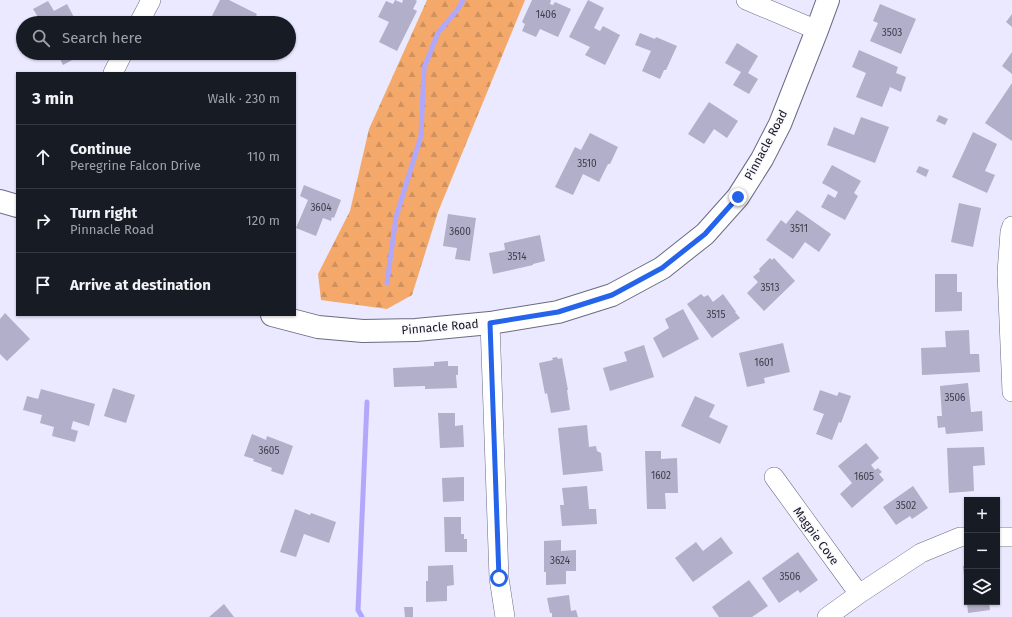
<!DOCTYPE html>
<meta charset="utf-8">
<style>
:root{--surface:#171b24;--page:#242831;--text:#f1f3f6;--muted:#9ea1a6;--line:#363941}
body{margin:0;font-family:"Fira Sans",sans-serif;background:var(--page);color:var(--text)}
.controls{position:absolute;right:12px;bottom:12px;display:grid;overflow:hidden;border-radius:0px;box-shadow:0 1px 3px #0004}
.controls button{width:36px;height:36px;display:grid;place-items:center;padding:0;border:0;border-bottom:1px solid var(--line);background:var(--surface);color:var(--text);font:20px sans-serif}
.stop{position:absolute;width:12px;height:12px;margin:-9px;border:3px solid #2563eb;border-radius:50%;background:#fff}
.stop.end{background:#2563eb;border-color:#fff;box-shadow:0 1px 4px #0008}
.list{margin:0;padding:0;list-style:none}
h2{display:flex;justify-content:space-between;align-items:center;height:52px;margin:0;padding:0 16px;font-size:17px}
h2 small{font-size:13px;font-weight:400;color:var(--muted)}
.list li{display:grid;grid-template-columns:26px 1fr auto;gap:12px;align-items:center;box-sizing:border-box;height:64px;padding:0 16px;border-top:1px solid var(--line)}
.list b{display:block;font-size:15px;white-space:nowrap}
.list p{margin:0;font-size:13px;white-space:nowrap;color:var(--muted)}
.list em{font-size:13px;font-style:normal;color:var(--muted)}
.icon{flex:none;width:22px;height:22px;fill:none;stroke:currentColor;stroke-width:2;stroke-linecap:round;stroke-linejoin:round}
.map{position:relative;flex:none;width:1012px;height:617px;overflow:hidden}
.search{position:absolute;background:var(--surface);box-shadow:0 1px 3px #0004;left:16px;top:16px;width:280px;height:44px;display:flex;align-items:center;gap:10px;box-sizing:border-box;padding:0 14px;border-radius:22px;color:var(--muted);font-size:15px}
.panel{position:absolute;background:var(--surface);box-shadow:0 1px 3px #0004;left:16px;top:72px;width:280px;height:244px;border-radius:0px}
.map>svg:first-child{display:block}
.forest{fill:url(#forest-firs)}
.lines{fill:none;stroke-linecap:round;stroke-linejoin:round}
.stream{stroke:#b1a8fc;stroke-width:5}
.building{fill:#b1afc9}
.minor-casing{stroke:#6c6a82;stroke-width:20}
.tertiary-casing{stroke:#6c6a82;stroke-width:24}
.minor{stroke:#fff;stroke-width:19}
.tertiary{stroke:#fff;stroke-width:22}
.route{stroke:#2563eb;stroke-width:5}
.labels{text-anchor:middle;dominant-baseline:central;stroke-width:3;stroke-linejoin:round;paint-order:stroke}
.number-label{font-size:10px;fill:#3f3e4c}
.street-label{font-size:12px;fill:#191822;stroke:#f8f8fe}
</style>
<div class="map">
<svg width="1012" height="617" viewBox="0 0 1012 617">
<defs>
<pattern id="forest-firs" width="22" height="20" patternUnits="userSpaceOnUse"><rect width="22" height="20" fill="#f4a96b"/><path d="M5 1l3.5 6h-7zM16 11l3.5 6h-7z" fill="#d1915c"/></pattern>
</defs>
<rect width="100%" height="100%" fill="#eae9ff"/>
<path class="forest" d="M427 0H525L438 212 412 295 387 309 321 300 318 274 350 211 369 129Z"/>
<g class="lines">
<path class="stream" d="M387 283 396 217 421 136 424 68 438 33 458 9 463 0
M362 617 358 610 367 402"/>
</g>
<path class="building" d="M220 0H229L257 14 253 23H217L210 20Z
M395 0 402 3 403 0H415L417 1 413 9 417 11 397 51 379 42 389 22 378 17 386 1 393 4Z
M532 0H551L550 4 553 5 555 2 571 9 558 37 540 29 536 37 522 31 525 24 522 22Z
M588 0 604 8 594 28 600 31 603 26 620 35 605 65 585 55 590 47 569 37Z
M48 1 54 11 67 4 77 23H32L31 21 38 17 33 9Z
M880 4 916 19 901 54 870 41 878 23 873 21Z
M1012 14V27L1006 22Z
M640 33 655 39 656 37 677 46 666 70H664L660 79 642 71 651 51 635 45Z
M737 43 758 56 748 73 758 79 749 94 733 85 741 72 725 63Z
M859 50 898 67 896 73 906 77 901 92 890 87 882 107 856 97 866 73 852 67Z
M1012 52V74L1002 66Z
M57 53H85L63 65Z
M1012 83V141L985 123Z
M709 102 738 121 727 138 714 129 704 144 688 134Z
M939 115 948 119 945 125 936 121Z
M861 117 889 127 875 163 827 145 834 127 854 135Z
M973 132 997 144 985 171 995 175 987 193 952 177Z
M590 133 618 147 610 164H608L599 182 583 174 573 195 555 187 575 147 581 150Z
M832 165 861 181 854 193 858 196 845 220 821 207 828 194 835 198 838 192 822 183Z
M919 166 929 170 926 177 916 172Z
M304 185 341 200 334 218 332 217 331 221 323 218 316 236 296 228 308 200 300 196Z
M959 203 981 208 973 247 951 242Z
M797 210 831 234 819 252 805 242 793 259 766 240 781 220 786 224Z
M448 214 476 218 470 261 455 259 457 248 443 246Z
M540 235 545 261 533 264V265L493 274 489 253 505 250 504 243Z
M770 258 772 260 774 258 795 281 764 311 747 293 758 282 753 277 760 271 759 269Z
M935 274H957V292H962V311L935 312Z
M701 294 704 297 708 295 713 302 723 294 736 312H735L740 318 712 338 687 304Z
M683 309 699 339 663 358 653 338 669 328 665 319Z
M5 313 30 339 7 361 0 354V319Z
M969 330 970 354H979L980 372 922 375 921 348 946 347 945 331Z
M783 343 790 372 764 378 765 383 747 387 739 353Z
M644 345 654 377 610 391 603 368 627 361 624 352Z
M557 357 558 359 562 358 568 390H567L570 410 551 413 547 393 545 394 539 363 553 360 552 358Z
M448 361V366H458V375H456L457 388 425 389V386L394 387 393 368 434 366V362Z
M968 383 971 412 982 411 983 431 946 434 945 427 938 428 937 416H942L940 386Z
M113 388 135 395 126 423 104 416Z
M41 389 95 404 89 426 73 421 71 429 78 431 75 442 52 436 54 427 40 423 42 415 23 410 27 396 38 399Z
M820 390 837 396 839 392 851 396 841 423 839 422 832 440 816 434 824 414 813 410Z
M695 396 715 405 709 417 728 426 720 444 681 426Z
M438 413H455V426L463 425 464 447 440 448Z
M587 425 589 447 596 446 597 451 601 453 603 471 563 475 558 428Z
M252 434 266 440 267 436 293 446 283 475 271 471 272 468 253 461 254 459 244 456Z
M866 443 879 458 871 465 875 470 878 468 882 472 879 474 884 480 852 508 840 494 852 483 838 466Z
M984 447 985 465 973 466 974 491 949 493 947 448Z
M645 451H661V459L677 458 678 493H665L666 509H647Z
M464 477V501L443 502 442 478Z
M587 486 589 509H596L597 524 562 526 560 505H564L562 488Z
M913 486 928 508 912 519 910 516 896 525 883 507Z
M295 509 310 515 311 513 336 522 329 543 304 534 296 557 280 552Z
M444 517H461V534H464V539H467V552H445Z
M721 537 733 553 693 582 675 558 696 542 703 551Z
M561 540V551L576 550V571H566V584L546 585V572H544V541Z
M798 552 818 580 800 593 798 590 779 603 762 578Z
M453 565 454 585 447 586V601L426 602V581H428V566Z
M963 566H967V592L966 593Z
M749 580 768 606 752 617H719L712 607Z
M569 595 571 611 576 610 578 617H552V613H550L547 598Z
M967 602H989L990 610 968 613Z
M224 604 234 617H209Z
M404 607H413V617H405Z"/>
<g class="lines">
<defs>
<path id="minor" d="M746 0 817 30
M139 23 151 0
M113 73 123 53
M1012 226 1010 232 1007 273 1012 392
M490 323 499 578 505 617
M774 477 859 594
M997 537H1012
M827 617 859 594 921 553 960 537H967"/>
<path id="tertiary" d="M0 201 17 206
M272 315 318 327 363 331 416 330 490 323 558 312 612 295 662 268 705 234 738 197 762 159 780 124 817 30 828 0"/>
</defs>
<use href="#minor" class="minor-casing"/>
<use href="#tertiary" class="tertiary-casing"/>
<use href="#minor" class="minor"/>
<use href="#tertiary" class="tertiary"/>
</g>
<g class="lines">
<path class="route" d="M499 578 490 323 558 312 612 295 662 268 705 234 738 197"/>
</g>
<g class="labels">
<g class="number-label">
<text x="546" y="15">1406</text>
<text x="892" y="33">3503</text>
<text x="587" y="164">3510</text>
<text x="321" y="208">3604</text>
<text x="799" y="229">3511</text>
<text x="460" y="232">3600</text>
<text x="517" y="257">3514</text>
<text x="770" y="288">3513</text>
<text x="716" y="315">3515</text>
<text x="764" y="363">1601</text>
<text x="955" y="398">3506</text>
<text x="269" y="451">3605</text>
<text x="661" y="476">1602</text>
<text x="864" y="477">1605</text>
<text x="906" y="506">3502</text>
<text x="560" y="561">3624</text>
<text x="790" y="577">3506</text>
</g>
<g class="street-label">
<text transform="translate(766 145) rotate(-62)">Pinnacle Road</text>
<text transform="translate(440 327) rotate(-5)">Pinnacle Road</text>
<text transform="translate(816 536) rotate(54)">Magpie Cove</text>
</g>
</g>
</svg>
<div class="controls">
<button>+</button>
<button>−</button>
<button><svg class="icon" aria-label="layers" viewBox="0 0 24 24"><path d="M12 4l9 5-9 5-9-5zM3 14l9 5 9-5"/></svg></button>
</div>
<div class="stop" style="left:499px;top:578px"></div>
<div class="stop end" style="left:738px;top:197px"></div>
<div class="search"><svg class="icon" aria-label="search" viewBox="0 0 24 24"><circle cx="10" cy="10" r="6"/><path d="M15 15l6 6"/></svg>Search here</div>
<section class="panel">
<h2>3 min<small>Walk · 230 m</small></h2>
<ul class="list">
<li><svg class="icon" aria-label="ahead" viewBox="0 0 24 24"><path d="M12 20V5M6 11l6-6 6 6"/></svg><div><b>Continue</b><p>Peregrine Falcon Drive</p></div><em>110 m</em></li>
<li><svg class="icon" aria-label="right" viewBox="0 0 24 24"><path d="M7 20v-9h11M14 6l5 5-5 5"/></svg><div><b>Turn right</b><p>Pinnacle Road</p></div><em>120 m</em></li>
<li><svg class="icon" aria-label="arrive" viewBox="0 0 24 24"><path d="M6 21V4h12l-3 4 3 4H6"/></svg><div><b>Arrive at destination</b></div></li>
</ul>
</section>
</div>
